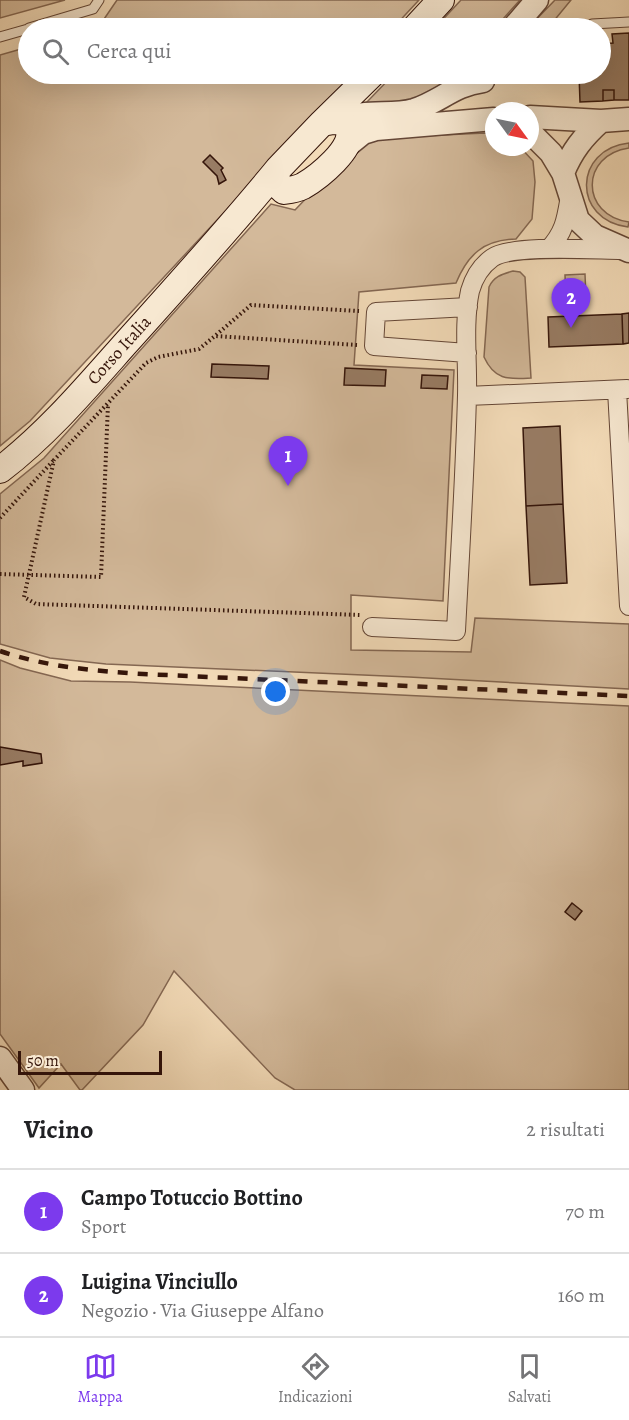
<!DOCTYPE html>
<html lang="it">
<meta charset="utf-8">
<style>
:root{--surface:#fff;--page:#f2f2f2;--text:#202124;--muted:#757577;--line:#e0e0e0;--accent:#7c3aed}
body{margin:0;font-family:Alegreya,serif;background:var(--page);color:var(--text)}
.compass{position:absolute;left:485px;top:102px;width:54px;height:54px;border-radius:50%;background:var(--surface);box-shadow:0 6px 24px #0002;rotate:123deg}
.scale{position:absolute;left:18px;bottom:15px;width:144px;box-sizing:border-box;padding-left:6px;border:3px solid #35150a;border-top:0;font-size:16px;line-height:21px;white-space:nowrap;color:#35150a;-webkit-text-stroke:4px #f7e8d1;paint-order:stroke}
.you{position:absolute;left:276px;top:692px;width:21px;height:21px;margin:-15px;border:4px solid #fff;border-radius:50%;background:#1a73e8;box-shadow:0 0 0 9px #1a73e833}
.badge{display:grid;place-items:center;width:39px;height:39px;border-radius:50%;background:var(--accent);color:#fff;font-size:20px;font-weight:700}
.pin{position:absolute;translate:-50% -50px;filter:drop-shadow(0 2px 3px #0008)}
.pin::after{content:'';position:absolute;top:32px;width:21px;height:18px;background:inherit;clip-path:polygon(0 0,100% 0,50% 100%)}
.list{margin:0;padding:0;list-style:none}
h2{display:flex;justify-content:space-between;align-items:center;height:78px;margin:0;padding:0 24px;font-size:26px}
h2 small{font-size:20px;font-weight:400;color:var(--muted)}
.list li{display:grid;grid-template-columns:39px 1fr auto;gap:18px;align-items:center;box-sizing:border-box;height:84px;padding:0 24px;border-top:2px solid var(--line)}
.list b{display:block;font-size:22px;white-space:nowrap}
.list p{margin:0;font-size:20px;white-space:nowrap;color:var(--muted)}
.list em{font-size:20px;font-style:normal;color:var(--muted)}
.icon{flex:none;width:33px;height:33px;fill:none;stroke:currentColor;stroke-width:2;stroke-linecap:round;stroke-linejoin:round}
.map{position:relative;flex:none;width:629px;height:1090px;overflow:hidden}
.search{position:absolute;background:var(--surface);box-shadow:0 6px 24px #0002;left:18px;right:18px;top:18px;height:66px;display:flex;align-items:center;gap:15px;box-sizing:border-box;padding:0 21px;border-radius:33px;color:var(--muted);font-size:22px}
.sheet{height:246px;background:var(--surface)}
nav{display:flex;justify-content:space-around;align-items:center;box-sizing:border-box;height:84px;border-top:2px solid var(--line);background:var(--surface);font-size:16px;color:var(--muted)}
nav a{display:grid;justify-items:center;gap:3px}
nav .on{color:var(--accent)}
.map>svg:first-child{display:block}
.green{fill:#d3b99a;stroke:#846752;stroke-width:1.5}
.building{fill:#987c64;stroke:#35150a;stroke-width:1.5}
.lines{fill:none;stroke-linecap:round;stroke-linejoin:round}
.service-casing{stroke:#644636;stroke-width:11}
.minor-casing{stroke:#644636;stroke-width:20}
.tertiary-casing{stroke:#644636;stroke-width:25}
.secondary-casing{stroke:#35150a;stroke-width:28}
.path{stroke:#35150a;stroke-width:4;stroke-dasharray:1.5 3;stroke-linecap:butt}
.service{stroke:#f7e8d1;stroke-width:9}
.minor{stroke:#f7e8d1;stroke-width:18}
.tertiary{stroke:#f7e8d1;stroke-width:22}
.secondary{stroke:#f7e8d1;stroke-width:26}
.rail{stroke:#35150a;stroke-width:4.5;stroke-dasharray:10 10;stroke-linecap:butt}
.labels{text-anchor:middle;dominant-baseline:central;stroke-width:6;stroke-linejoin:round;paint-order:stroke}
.street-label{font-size:18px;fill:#35150a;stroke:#f7e8d1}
</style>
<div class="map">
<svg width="629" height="1090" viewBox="0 0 629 1090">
<rect width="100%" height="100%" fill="#f3dbb8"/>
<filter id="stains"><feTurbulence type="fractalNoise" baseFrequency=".00333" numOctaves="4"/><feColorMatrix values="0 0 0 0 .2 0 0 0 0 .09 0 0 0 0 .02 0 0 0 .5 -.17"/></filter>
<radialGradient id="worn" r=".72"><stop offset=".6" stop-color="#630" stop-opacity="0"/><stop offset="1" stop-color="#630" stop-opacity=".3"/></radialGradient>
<path class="green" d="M0 0H65L0 18Z
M117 0H419L393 28H88L100 25Z
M461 0H520L495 28H435Z
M555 0H571L548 28H528Z
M28 47V74H353L30 421 0 446V55Z
M394 74H456L436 93 416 101 364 105Z
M485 133 494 135V147H520L533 161 535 182 532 219 516 239C484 240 468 254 456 283L359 292 354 365 454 370 443 601 351 595V650L471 652 475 618 629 624V689L409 677 106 664 50 658 0 644V494L44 458 271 204 295 210C321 184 345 150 380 138Z
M629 143V148C580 155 580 215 629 222L628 227C572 220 573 149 629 143Z
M513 271 520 272 525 277 531 378C509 379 495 381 484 357L489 287C494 276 503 274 513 271Z
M585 274 586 299 566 300 565 275Z
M0 660 20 668 71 681 130 682 629 706V1090H295L275 1078 174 971 143 1025 82 1090H80L61 1064 39 1088 0 1034Z"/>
<path class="building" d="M629 33V100H614V90H603V101L580 102 579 74H600V34L601 44 613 43 612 34Z
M603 90H614V100L603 101Z
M210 155 223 168 221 170 226 180 219 184 217 176 203 162Z
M629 313V343L623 344 622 314Z
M622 314 623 344 549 347 548 317Z
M212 364 269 366 268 379 211 377Z
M345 368 386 370 385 386 344 385Z
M422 375 448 376 447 389 421 388Z
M560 426 563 504 526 506 523 428Z
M563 504 567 583 530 585 526 506Z
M0 747 41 754 42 763 23 766V761L0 765Z
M572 903 582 911 575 920 565 912Z"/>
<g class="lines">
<defs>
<path id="service" d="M592 24 629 22
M29 28 93 9 99 0
M0 37 28 29"/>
<path id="minor" d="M549 249C565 231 566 219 570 196
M467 353 374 346 376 312 468 307
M617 390 629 606
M467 396 627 389
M372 627 456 631C460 553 465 474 467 395 468 361 463 324 470 291 474 277 481 266 492 258 511 244 596 250 622 250"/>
<path id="tertiary" d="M513 28 537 0
M530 117 601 121 629 119
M341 121C364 108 389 117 414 110 440 102 453 85 483 81
M530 132 551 153 563 173 578 220 595 236 629 251
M347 146 363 133 376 129 494 119
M563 173C572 151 583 137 601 121
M0 1058 23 1090"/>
<path id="secondary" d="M415 28 441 0
M333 121C340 121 345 122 348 129 357 147 317 178 303 186 297 189 291 190 284 191 276 184 275 179 278 169L322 123Z
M322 123 372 74
M0 470C47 434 86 388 125 344 177 286 229 229 278 169"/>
</defs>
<use href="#service" class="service-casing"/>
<use href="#minor" class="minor-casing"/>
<use href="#tertiary" class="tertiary-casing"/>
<use href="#secondary" class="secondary-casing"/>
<path class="path" d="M216 335 251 305 359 311
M357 345 215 336 199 349 158 357 146 363 54 460 24 597 36 604 361 615
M0 518 53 461
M0 574 101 577 108 404"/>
<use href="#service" class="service"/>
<use href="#minor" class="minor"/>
<use href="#tertiary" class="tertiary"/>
<use href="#secondary" class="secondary"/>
<path class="rail" d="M0 651C47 667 94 671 143 674L629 696"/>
</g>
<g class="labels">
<g class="street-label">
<text transform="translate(119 350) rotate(-48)">Corso Italia</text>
</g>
</g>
<rect width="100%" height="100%" filter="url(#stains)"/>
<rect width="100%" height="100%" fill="url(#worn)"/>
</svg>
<svg class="compass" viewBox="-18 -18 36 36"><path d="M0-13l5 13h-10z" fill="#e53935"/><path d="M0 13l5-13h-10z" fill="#757577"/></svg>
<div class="scale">50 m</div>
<div class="you"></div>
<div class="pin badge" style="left:288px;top:486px">1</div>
<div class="pin badge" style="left:571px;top:328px">2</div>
<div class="search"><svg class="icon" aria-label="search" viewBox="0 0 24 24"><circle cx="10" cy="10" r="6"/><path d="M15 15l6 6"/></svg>Cerca qui</div>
</div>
<section class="sheet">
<h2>Vicino<small>2 risultati</small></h2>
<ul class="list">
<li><span class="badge">1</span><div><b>Campo Totuccio Bottino</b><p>Sport</p></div><em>70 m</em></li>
<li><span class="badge">2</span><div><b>Luigina Vinciullo</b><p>Negozio · Via Giuseppe Alfano</p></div><em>160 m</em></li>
</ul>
</section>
<nav>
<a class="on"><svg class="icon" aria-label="map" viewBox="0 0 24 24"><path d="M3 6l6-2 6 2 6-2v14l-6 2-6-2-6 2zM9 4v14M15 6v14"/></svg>Mappa</a>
<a><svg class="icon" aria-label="directions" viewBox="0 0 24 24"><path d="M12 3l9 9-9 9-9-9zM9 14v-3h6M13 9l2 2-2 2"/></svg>Indicazioni</a>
<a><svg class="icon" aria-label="saved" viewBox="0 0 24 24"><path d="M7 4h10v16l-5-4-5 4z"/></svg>Salvati</a>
</nav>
